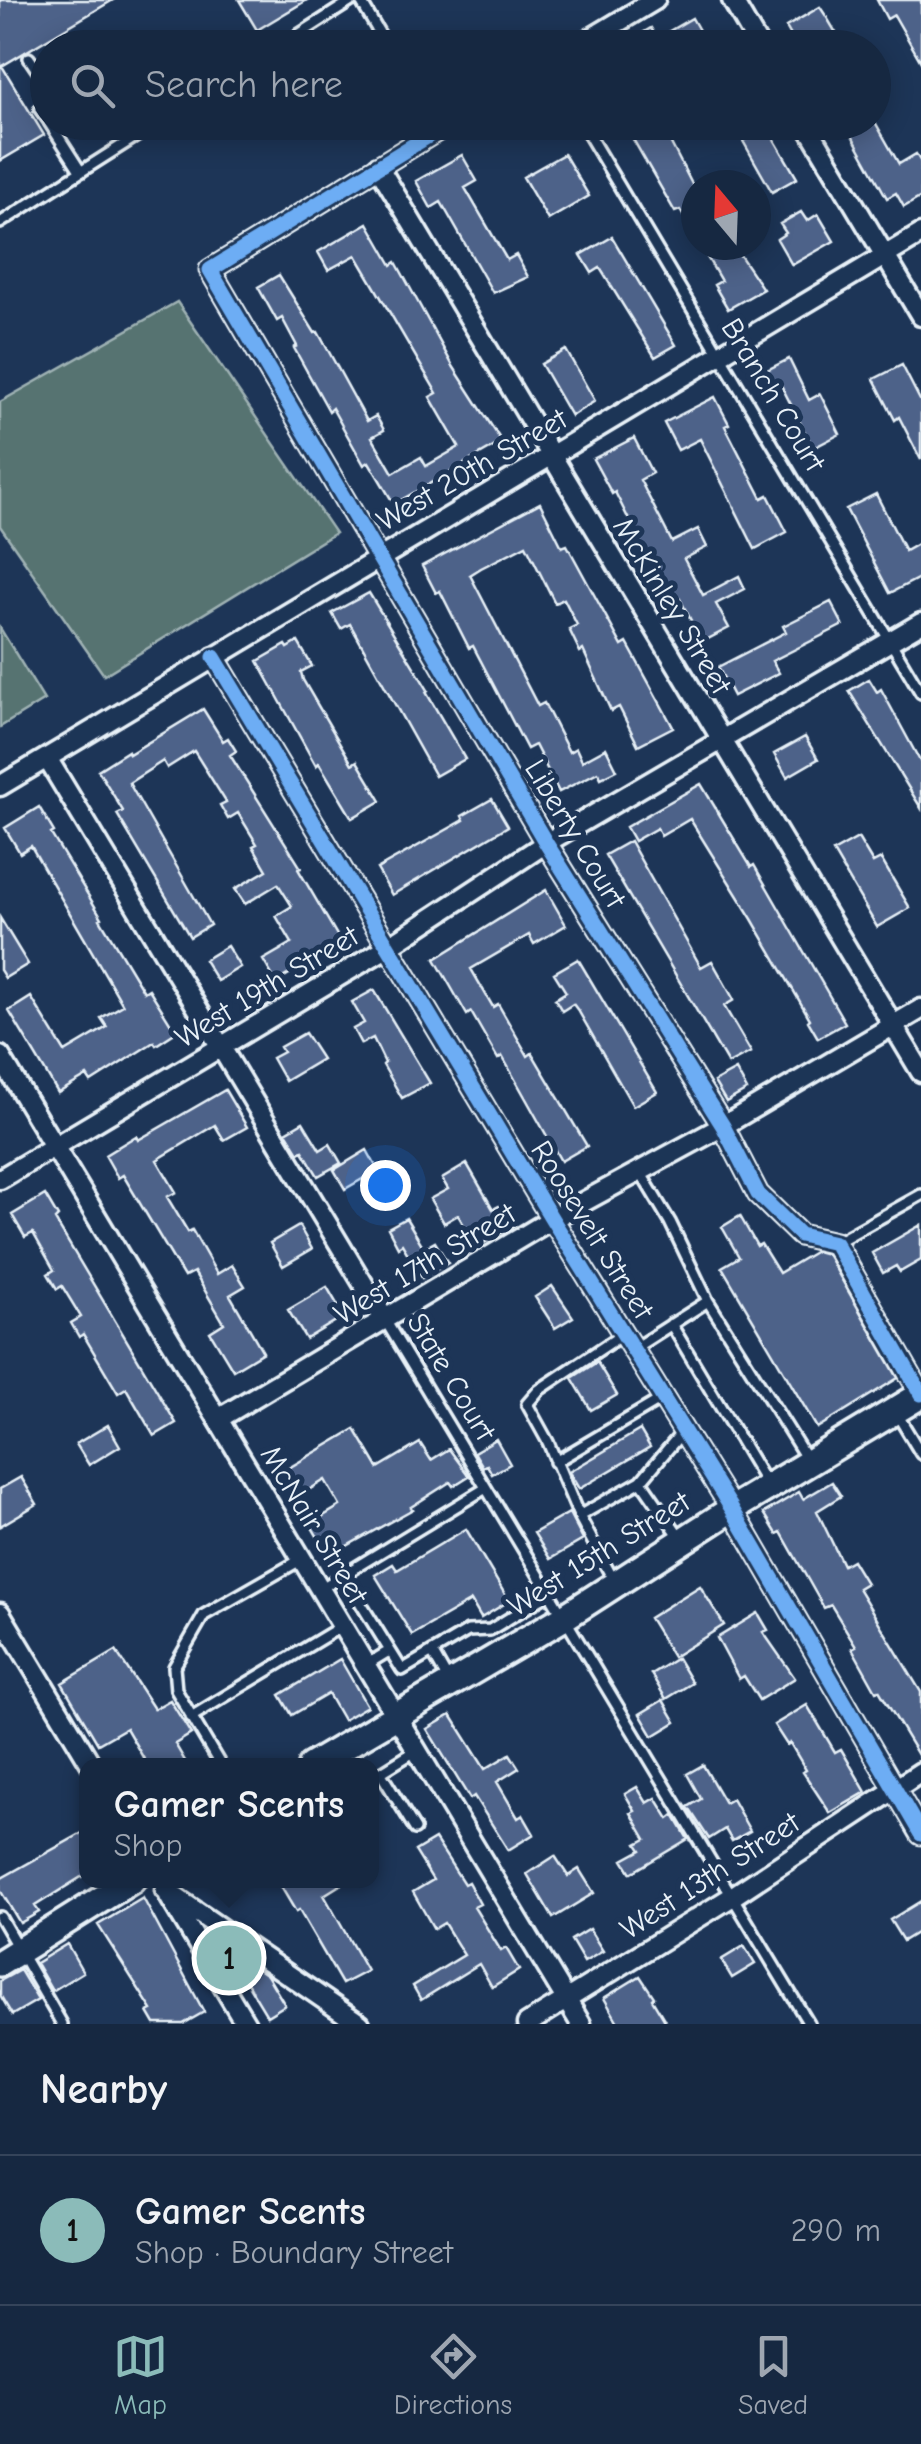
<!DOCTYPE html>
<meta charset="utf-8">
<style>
:root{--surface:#162841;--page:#23344c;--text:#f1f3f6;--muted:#9ea6b1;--line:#35445a;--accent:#8bbbb9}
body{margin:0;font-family:"Comic Neue",sans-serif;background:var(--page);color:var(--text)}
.compass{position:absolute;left:681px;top:170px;width:90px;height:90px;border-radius:50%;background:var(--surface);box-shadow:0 5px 25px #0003;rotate:341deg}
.you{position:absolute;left:385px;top:1185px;width:35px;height:35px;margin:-25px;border:8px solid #fff;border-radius:50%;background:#1a73e8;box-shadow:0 0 0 15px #1a73e833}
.badge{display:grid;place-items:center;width:65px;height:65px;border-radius:50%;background:var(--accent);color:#111;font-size:32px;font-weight:700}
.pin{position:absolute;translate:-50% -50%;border:5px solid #fff;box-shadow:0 2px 10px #0006}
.popup{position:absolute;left:79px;top:1758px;width:300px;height:130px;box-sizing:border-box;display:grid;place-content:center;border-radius:20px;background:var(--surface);filter:drop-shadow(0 2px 8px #0005);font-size:32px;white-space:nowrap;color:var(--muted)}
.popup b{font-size:38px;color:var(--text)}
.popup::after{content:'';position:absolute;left:50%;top:100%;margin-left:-20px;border:20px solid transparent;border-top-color:var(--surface)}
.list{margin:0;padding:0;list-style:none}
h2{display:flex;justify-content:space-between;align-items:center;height:130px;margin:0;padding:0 40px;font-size:42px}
h2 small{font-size:32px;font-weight:400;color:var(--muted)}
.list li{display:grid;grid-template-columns:65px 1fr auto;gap:30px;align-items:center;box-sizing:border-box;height:150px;padding:0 40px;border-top:2px solid var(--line)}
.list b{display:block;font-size:38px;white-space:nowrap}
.list p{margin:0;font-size:32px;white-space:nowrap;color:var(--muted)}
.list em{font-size:32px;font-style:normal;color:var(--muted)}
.icon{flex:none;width:55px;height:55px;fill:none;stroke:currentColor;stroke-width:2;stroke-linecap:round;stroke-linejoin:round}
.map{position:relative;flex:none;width:921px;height:2024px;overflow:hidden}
.search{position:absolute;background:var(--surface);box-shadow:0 5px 25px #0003;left:30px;right:30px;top:30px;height:110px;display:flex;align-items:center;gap:25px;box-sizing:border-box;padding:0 35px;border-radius:55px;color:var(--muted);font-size:38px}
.sheet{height:280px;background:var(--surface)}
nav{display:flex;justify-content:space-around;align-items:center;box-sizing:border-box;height:140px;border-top:2px solid var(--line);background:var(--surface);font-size:28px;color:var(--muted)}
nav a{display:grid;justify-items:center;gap:5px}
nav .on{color:var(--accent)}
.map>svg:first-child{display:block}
.green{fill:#567371;stroke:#9fb2b4;stroke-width:2.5}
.building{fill:#4e6289;stroke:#e8f1f8;stroke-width:2.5}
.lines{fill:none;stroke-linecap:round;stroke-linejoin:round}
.lane-casing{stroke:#e8f1f8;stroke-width:16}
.street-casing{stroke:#e8f1f8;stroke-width:25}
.secondary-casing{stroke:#e8f1f8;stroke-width:32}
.lane{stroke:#1d3557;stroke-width:9}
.street{stroke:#1d3557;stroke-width:18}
.secondary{stroke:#1d3557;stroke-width:25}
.cycleway-casing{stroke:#1d3557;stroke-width:21}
.cycleway{stroke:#6dadf4;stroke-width:15}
.labels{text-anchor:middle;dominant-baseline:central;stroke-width:10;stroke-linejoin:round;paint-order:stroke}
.street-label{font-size:30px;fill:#e8f1f8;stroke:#1d3557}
</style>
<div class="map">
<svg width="921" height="2024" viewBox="0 0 921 2024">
<rect width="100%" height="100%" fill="#1d3557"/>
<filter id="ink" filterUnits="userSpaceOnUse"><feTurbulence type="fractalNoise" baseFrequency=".01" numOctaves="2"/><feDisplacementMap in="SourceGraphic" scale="20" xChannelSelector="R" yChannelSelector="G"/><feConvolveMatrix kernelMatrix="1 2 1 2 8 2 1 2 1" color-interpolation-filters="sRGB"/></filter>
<g filter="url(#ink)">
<path class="green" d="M177 302 335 533 104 675 0 526V402Z
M0 628 44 700 0 727Z"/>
<path class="building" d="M0 0H113L2 66 44 135 0 161Z
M239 0H307L257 30Z
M877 0H921V62L894 15 887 19Z
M820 7 826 16 845 48H819L816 42 798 48 786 27Z
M692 18 709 48H617L651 28 657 38Z
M623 122H660L696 192V238L680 210 675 212Z
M861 122H875L899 164 916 154 921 162V197L904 207 896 193 887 198 849 130Z
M767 127 797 178 772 192 743 141Z
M564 154 589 196 548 220 523 177Z
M462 155 477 181 465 188 507 260 516 255 528 277 493 293 441 202 431 208 416 181Z
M801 212 807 221 818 214 834 241 792 265 777 239 786 233 780 224Z
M368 223 392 265 396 262 453 366 502 442 394 504 369 462 364 465 332 408 329 411 294 348 297 346 282 318 277 321 258 287 279 275 315 333 318 332 367 421 376 416 384 430 372 437 393 473 421 457 426 466 459 447 430 397 437 393 356 255 328 270 318 252Z
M612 237 676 345 655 357 600 268 592 273 581 255Z
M700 245H733L763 289 728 309 714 285 721 281Z
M566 350 595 401 571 416 541 364Z
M789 359 809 400 820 394 840 434 813 448 781 385 772 390 763 372Z
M902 365 921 402V460L899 417 895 420 874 379Z
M715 397 729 424 725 426 762 498 768 495 787 532 755 549 700 439 678 450 664 423Z
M634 438 652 473 640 480 672 542 698 529 707 547 684 559 703 595 739 576 745 589 716 604 729 628 702 642 680 599 671 604 615 492 612 494 593 459Z
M876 494 905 551 921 542V577L890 593 846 509Z
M540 503 562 547 567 545 622 646 627 643 673 727 638 745 619 707 611 711 583 650 580 652 569 629 577 625 564 599 555 603 526 545 481 568 470 575 538 706 544 703 569 752 576 748 582 761 606 748 617 770 601 778 598 772 559 792 535 745 527 749 473 646 469 648 440 591 436 593 422 566Z
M369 593 428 690 426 692 465 759 435 776 350 624 341 629 332 613Z
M831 602 843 625 772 661 779 673 733 696 718 667 786 632 783 626Z
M298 642 312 666 301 672 303 680 352 764 357 761 381 801 352 818 319 763 316 766 258 661 286 645 288 648Z
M869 679 877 692 881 689 921 763V808L849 691Z
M203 709 223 741 228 738 236 751 230 755 301 868 298 869 341 942 276 982 263 960 292 943 276 916 292 906 278 884 245 904 235 889 267 870 253 846 257 844 238 813 228 819 220 805 226 802 194 751 167 768 163 761 129 783 210 925 190 937 117 814 123 811 98 770 128 751 129 754Z
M805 737 818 759 787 777 774 754Z
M701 784 751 867 754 865 845 1023 818 1038 808 1021 810 1019 752 919 690 819 661 836 657 828 634 841 626 827Z
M492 799 508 826 392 895 377 869 464 820 462 816Z
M39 807 54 832 51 834 102 918 100 919 144 992 149 989 176 1032 156 1045 154 1042 91 1082 87 1076 58 1093 9 1011 31 997 65 1052 107 1027 101 1018 123 1005 31 846 20 853 5 828Z
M858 838 873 863 881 859 910 908 877 927 833 852Z
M630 841 701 967 712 961 734 1000 724 1006 751 1052 728 1064 605 855Z
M546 890 566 925 534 944 529 935 471 969 493 1007 498 1004 528 1056 532 1053 587 1146 561 1161 502 1056 498 1059 471 1012 467 1015 435 959Z
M0 918 28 964 5 978 0 970Z
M227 946 240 967 217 981 204 960Z
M578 959 657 1092 633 1106 579 1012 573 1004 562 1011 555 999 566 992 554 973Z
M374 990 430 1083 402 1098 383 1065 385 1063 373 1038 361 1044 353 1029 364 1023 352 1002Z
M305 1033 322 1059 285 1081 272 1058 283 1052 280 1047Z
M736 1070 747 1090 726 1102 714 1082Z
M225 1090 247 1127 224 1140 215 1125 157 1160 176 1192 167 1197 188 1232 192 1230 217 1274 232 1265 245 1286 230 1295 263 1352 233 1370 210 1332 224 1323 194 1272 184 1277 123 1175 118 1178 105 1155 136 1136 138 1140Z
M303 1122 320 1150 330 1144 341 1163 318 1176 303 1151 299 1153 286 1132Z
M367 1150 378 1170 345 1189 334 1170Z
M467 1164 493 1209 503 1204 515 1225 477 1247 458 1215 444 1223 430 1199 448 1189 442 1179Z
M45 1195 58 1217 55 1220 176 1423 154 1436 126 1388 118 1393 83 1334 79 1337 71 1323 81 1317 62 1286 57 1289 48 1274 54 1270 33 1233 25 1237 12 1215Z
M740 1216 757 1246 761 1244 779 1273 816 1251 827 1254 898 1378 817 1428 722 1267 739 1257 722 1227Z
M406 1218 424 1248 435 1242 448 1263 422 1278 402 1244 398 1247 388 1228Z
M921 1225V1260L900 1272 896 1266 883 1273 872 1253Z
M299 1226 312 1249 283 1266 270 1243Z
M552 1286 573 1317 555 1328 535 1297Z
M327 1287 344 1316 306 1339 288 1310Z
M597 1362 617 1395 591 1410 572 1378Z
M108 1425 120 1446 89 1465 76 1444Z
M355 1429 378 1468 420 1443 431 1460 449 1449 469 1476 453 1486 450 1482 411 1507 413 1509 329 1556 310 1524 340 1506 325 1480 302 1494 287 1469Z
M640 1430 650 1447 579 1489 569 1472Z
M496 1439 510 1464 492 1474 487 1465 483 1467 474 1452Z
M21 1477 37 1504 0 1526V1489Z
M832 1482 841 1496 817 1511 843 1565 852 1560 866 1583 858 1588 921 1692V1760L879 1690 876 1691 852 1648 856 1646 831 1605 824 1608 781 1532 777 1534 764 1513 799 1492 803 1499Z
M569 1513 583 1540 550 1559 534 1533Z
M466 1529 509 1601 481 1618 471 1601 412 1635 375 1575 393 1564 397 1570Z
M700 1586 724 1625 673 1657 649 1618Z
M758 1613 768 1630 763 1632 795 1678 759 1700 744 1676 739 1679 717 1638Z
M116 1651 154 1709 170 1700 191 1734 175 1744 188 1766H148L126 1728 98 1744 62 1683Z
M677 1658 692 1683 666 1699 651 1674Z
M340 1659 367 1706 343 1720 328 1694 292 1715 280 1695Z
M663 1700 676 1722 653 1736 640 1714Z
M807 1705 835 1752 841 1749 866 1792 830 1813 803 1772 806 1770 790 1743 787 1745 774 1725Z
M451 1715 485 1769 510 1754 519 1768 497 1782 518 1818 523 1815 534 1834 508 1850 474 1796 470 1799 427 1729Z
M703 1765 725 1803 732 1799 750 1831 732 1841 725 1829 709 1839 688 1807 701 1799 687 1774Z
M637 1787 647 1803 656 1798 669 1819 674 1815 688 1839 631 1873 623 1860 641 1850 637 1844 646 1839 631 1813 635 1811 625 1794Z
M86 1831V1874L35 1906 39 1912 20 1923 0 1890V1879Z
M435 1839 464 1884 468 1882 480 1904 474 1907 501 1951 506 1948 519 1970 492 1987 479 1964 421 2000 413 1986 464 1955 444 1923 434 1929 413 1892 433 1880 415 1851Z
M555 1856 568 1876 579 1869 594 1893 553 1918 527 1874Z
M277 1880H348L324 1895 367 1971 342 1984 299 1910 296 1912Z
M143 1898 204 2012 183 2024H155L148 2012 152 2010 98 1925Z
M921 1901V1930L903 1941 890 1920Z
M589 1929 603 1951 584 1962 571 1940Z
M67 1944 83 1972 52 1991 36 1963Z
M744 1946 755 1964 732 1978 721 1960Z
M258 1969 267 1975 285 2005 267 2016 244 1978Z
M20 1970 38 2000 12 2015 0 1995V1981Z
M640 1976 654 1997 652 1999 667 2024H619L604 1998Z"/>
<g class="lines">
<defs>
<path id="lane" d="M360 0 388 48
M278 48 353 0
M29 58 48 86
M48 98 40 109 48 120
M49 122 81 172
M581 122 921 693
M0 223 159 122
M640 1172 670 1222 708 1301 808 1461
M835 1243 921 1195
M385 1320 809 2024
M671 1324 767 1485
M633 1349 708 1301
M897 1414 921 1454
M555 1462 663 1398
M641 1481 683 1431
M579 1516 548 1442 527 1404 539 1390 623 1334
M343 1575 402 1670 468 1631 490 1630 549 1594
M614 1581 579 1516 641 1481 680 1537
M320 1589 486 1488
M432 1652 448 1680
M366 1665 389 1651
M191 1717 342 1626
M221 1766 176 1690 174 1667 204 1615 302 1559
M380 1772 415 1829
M372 1778 417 1750
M0 1917 62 2024"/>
<path id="street" d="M732 0 760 48
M575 48 655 0
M451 122 210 270 546 843 723 1126 758 1194 800 1235 835 1243 921 1394
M805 122 921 316
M378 166 921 1072
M214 657 552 1219 732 1509 921 1834
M47 758 385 1320
M0 786 921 234
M0 1056 581 2024
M0 1179 388 947 546 843 921 623
M218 1419 552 1219 723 1126 921 1009
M0 1613 92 1766
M165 1890 360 2024
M169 1896 246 2024
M527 2024 733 1896 921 1772"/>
<path id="secondary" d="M311 1766 563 1618 732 1509 921 1395
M0 1963 132 1880"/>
</defs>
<use href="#lane" class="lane-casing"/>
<use href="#street" class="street-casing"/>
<use href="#secondary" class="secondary-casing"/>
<use href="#lane" class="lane"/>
<use href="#street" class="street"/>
<use href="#secondary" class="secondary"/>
<defs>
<path id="cycleway" d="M451 122 210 270 546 843 723 1126 758 1194 800 1235 835 1243 921 1394
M214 657 552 1219 732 1509 921 1834"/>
</defs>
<use href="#cycleway" class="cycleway-casing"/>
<use href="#cycleway" class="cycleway"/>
</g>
</g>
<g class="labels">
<g class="street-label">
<text transform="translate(773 395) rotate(59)">Branch Court</text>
<text transform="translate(472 470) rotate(-30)">West 20th Street</text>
<text transform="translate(672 606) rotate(59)">McKinley Street</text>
<text transform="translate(575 834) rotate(59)">Liberty Court</text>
<text transform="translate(267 987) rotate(-31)">West 19th Street</text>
<text transform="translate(592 1230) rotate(58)">Roosevelt Street</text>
<text transform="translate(425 1264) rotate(-31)">West 17th Street</text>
<text transform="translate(451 1377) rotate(59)">State Court</text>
<text transform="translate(314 1525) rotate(59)">McNair Street</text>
<text transform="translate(599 1554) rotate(-32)">West 15th Street</text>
<text transform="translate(710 1876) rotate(-33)">West 13th Street</text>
</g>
</g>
</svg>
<svg class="compass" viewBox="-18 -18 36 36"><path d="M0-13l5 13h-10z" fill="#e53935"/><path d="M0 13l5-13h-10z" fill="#9ea6b1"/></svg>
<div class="you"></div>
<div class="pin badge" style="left:229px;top:1958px">1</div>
<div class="popup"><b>Gamer Scents</b>Shop</div>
<div class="search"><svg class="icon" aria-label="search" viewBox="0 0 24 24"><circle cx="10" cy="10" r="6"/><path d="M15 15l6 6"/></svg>Search here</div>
</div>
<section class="sheet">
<h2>Nearby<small></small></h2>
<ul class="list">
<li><span class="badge">1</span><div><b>Gamer Scents</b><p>Shop · Boundary Street</p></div><em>290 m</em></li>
</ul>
</section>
<nav>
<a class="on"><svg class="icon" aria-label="map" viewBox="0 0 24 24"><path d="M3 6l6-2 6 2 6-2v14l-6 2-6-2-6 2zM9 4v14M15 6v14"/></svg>Map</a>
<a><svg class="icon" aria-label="directions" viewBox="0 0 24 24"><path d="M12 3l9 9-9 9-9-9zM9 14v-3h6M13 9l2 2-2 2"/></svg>Directions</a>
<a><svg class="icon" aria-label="saved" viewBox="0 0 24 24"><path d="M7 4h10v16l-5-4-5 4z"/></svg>Saved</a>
</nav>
